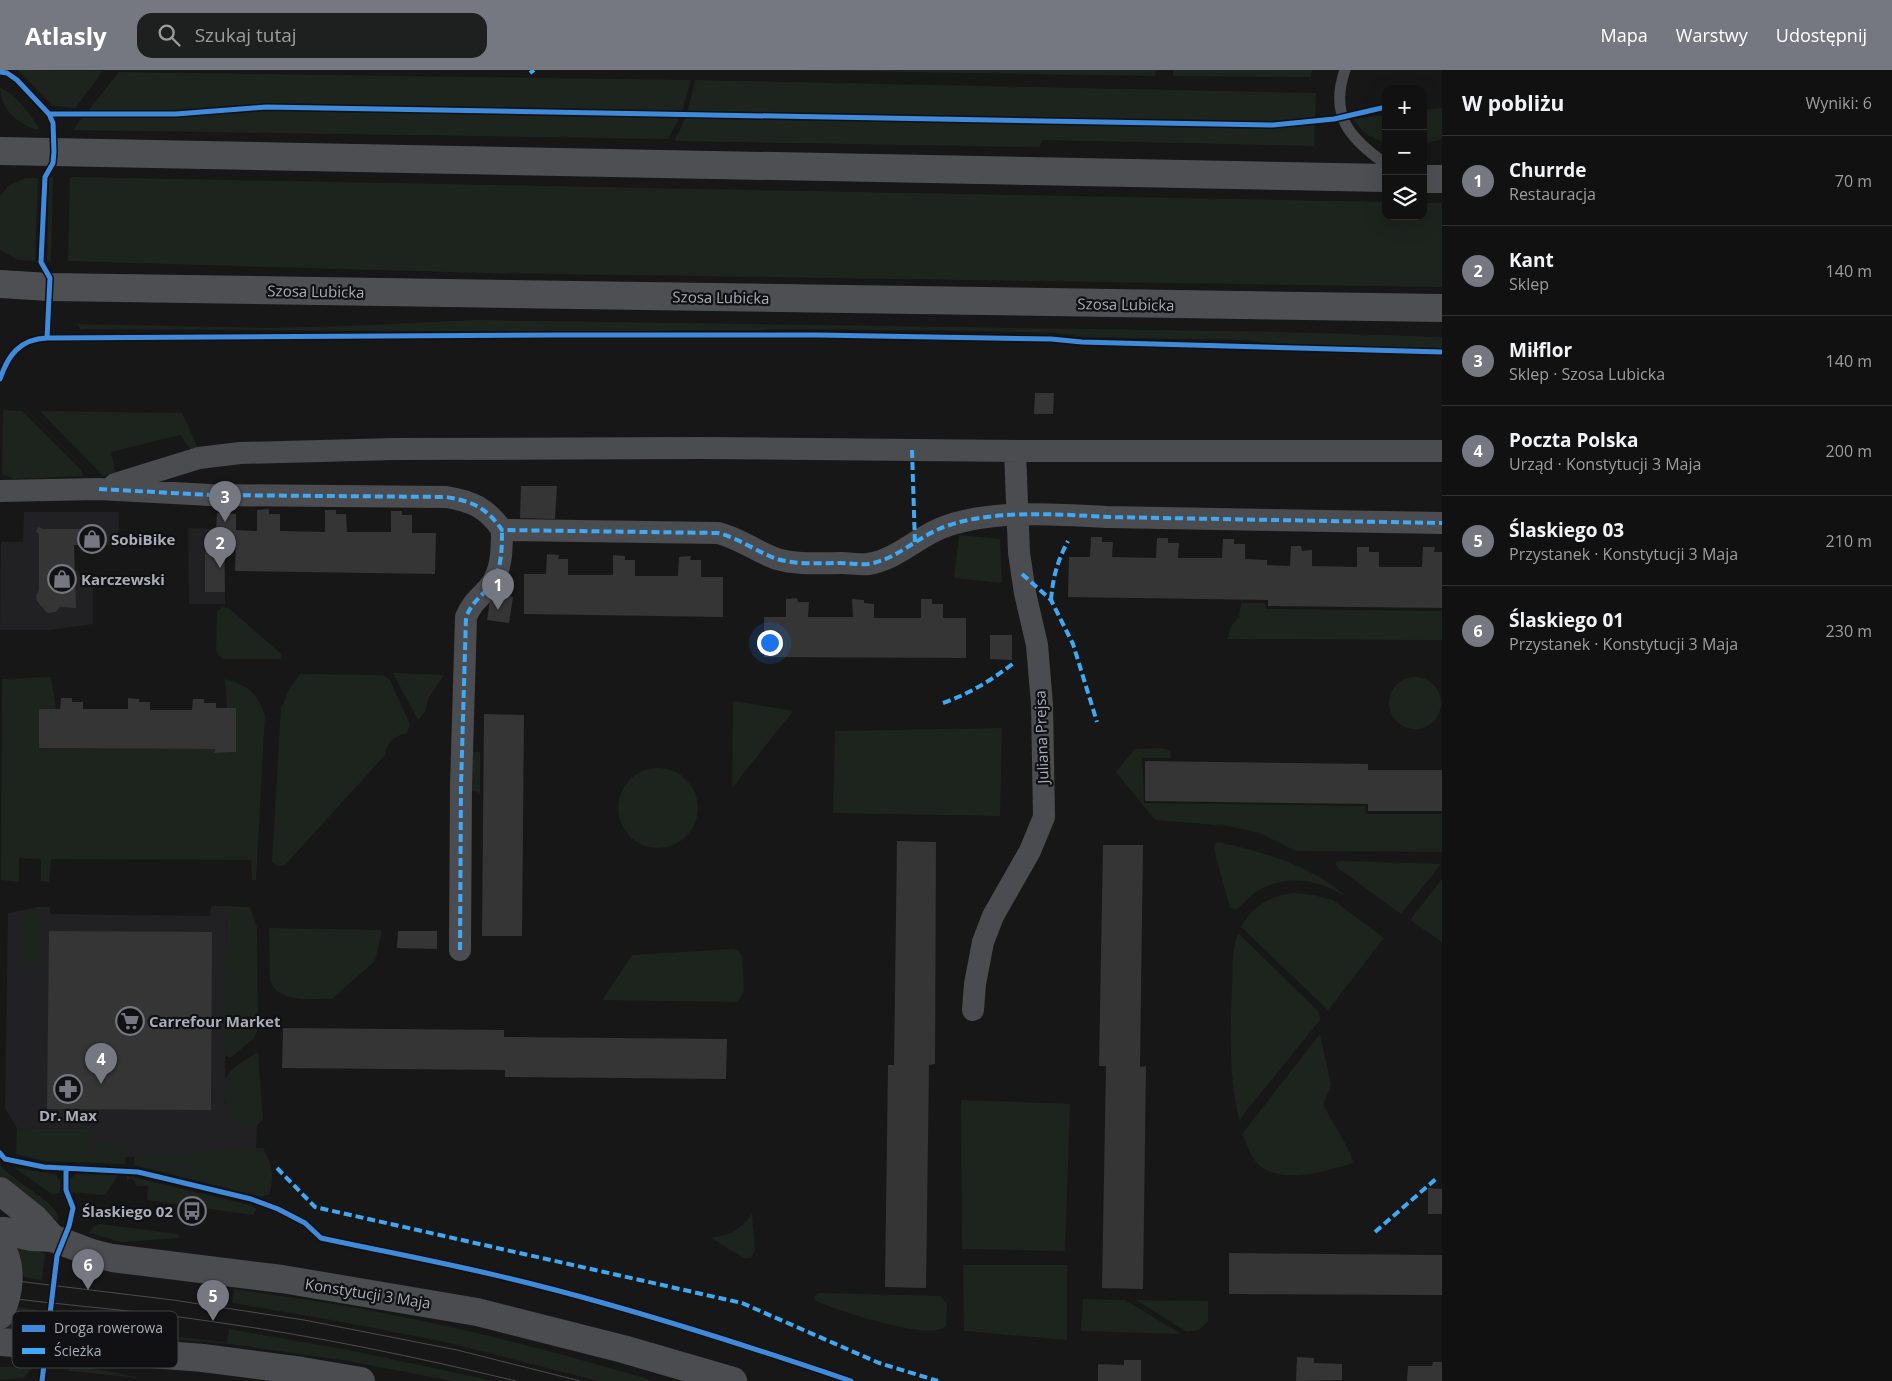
<!DOCTYPE html>
<html lang="pl">
<meta charset="utf-8">
<style>
:root{--surface:#111;--page:#1e1f1f;--text:#f1f3f6;--muted:#9c9d9f;--line:#303131;--accent:#757880}
body{margin:0;font-family:"Open Sans",sans-serif;background:var(--page);color:var(--text)}
.controls{position:absolute;right:15px;top:15px;display:grid;overflow:hidden;border-radius:10px;box-shadow:0 5px 20px #0002}
.controls button{width:45px;height:45px;display:grid;place-items:center;padding:0;border:0;border-bottom:1px solid var(--line);background:var(--surface);color:var(--text);font:25px sans-serif}
.you{position:absolute;left:769px;top:572px;width:18px;height:18px;margin:-12px;border:4px solid #fff;border-radius:50%;background:#1a73e8;box-shadow:0 0 0 8px #1a73e833}
.badge{display:grid;place-items:center;width:32px;height:32px;border-radius:50%;background:var(--accent);color:#fff;font-size:16px;font-weight:700}
.pin{position:absolute;translate:-50% -41px;filter:drop-shadow(0 1px 2px #0008)}
.pin::after{content:'';position:absolute;top:26px;width:18px;height:15px;background:inherit;clip-path:polygon(0 0,100% 0,50% 100%)}
.list{margin:0;padding:0;list-style:none}
h2{display:flex;justify-content:space-between;align-items:center;height:65px;margin:0;padding:0 20px;font-size:21px}
h2 small{font-size:16px;font-weight:400;color:var(--muted)}
.list li{display:grid;grid-template-columns:32px 1fr auto;gap:15px;align-items:center;box-sizing:border-box;height:90px;padding:0 20px;border-top:1px solid var(--line)}
.list b{display:block;font-size:19px;white-space:nowrap}
.list p{margin:0;font-size:16px;white-space:nowrap;color:var(--muted)}
.list em{font-size:16px;font-style:normal;color:var(--muted)}
.icon{flex:none;width:28px;height:28px;fill:none;stroke:currentColor;stroke-width:2;stroke-linecap:round;stroke-linejoin:round}
.map{position:relative;flex:none;width:1442px;height:1311px;overflow:hidden}
header{display:flex;align-items:center;gap:30px;box-sizing:border-box;height:70px;padding:0 25px;background:var(--accent);color:#fff}
header strong{font-size:24px}
nav{display:flex;gap:28px;margin-inline-start:auto;font-size:18px}
.search{width:350px;height:45px;background:var(--page);display:flex;align-items:center;gap:12px;box-sizing:border-box;padding:0 18px;border-radius:15px;color:var(--muted);font-size:19px}
main{display:flex}
aside{flex:1;background:var(--surface)}
.map>svg:first-child{display:block}
.built{fill:#212123}
.green{fill:#1d241e}
.building{fill:#353536}
.lines{fill:none;stroke-linecap:round;stroke-linejoin:round}
.service{stroke:#4b4c50;stroke-width:11}
.minor{stroke:#4b4c50;stroke-width:22}
.tertiary{stroke:#4b4c50;stroke-width:28}
.primary{stroke:#4d4f52;stroke-width:28}
.tram{stroke:#4b4c4f;stroke-width:1}
.quiet{stroke:#3fa9f5;stroke-width:4;stroke-dasharray:8 4;stroke-linecap:butt}
.cycleway-casing{stroke:#111113;stroke-width:8}
.cycleway{stroke:#408adc;stroke-width:5}
.labels{text-anchor:middle;dominant-baseline:central;stroke-width:4.5;stroke-linejoin:round;paint-order:stroke}
.street-label{font-size:15px;fill:#a7adb9;stroke:#111113}
.poi-label{font-size:15px;font-weight:bold;fill:#a7adb9;stroke:#111113;text-anchor:start}
.key{fill:#111113;stroke:#3e4045;stroke-width:1}
.key-label{font-size:14px;fill:#a7adb9}
</style>
<header>
<strong>Atlasly</strong>
<div class="search"><svg class="icon" aria-label="search" viewBox="0 0 24 24"><circle cx="10" cy="10" r="6"/><path d="M15 15l6 6"/></svg>Szukaj tutaj</div>
<nav><a>Mapa</a><a>Warstwy</a><a>Udostępnij</a></nav>
</header>
<main>
<div class="map">
<svg width="1442" height="1311" viewBox="0 0 1442 1311">
<rect width="100%" height="100%" fill="#171717"/>
<path class="built" d="M24 442H119L118 475H74V500H76L93 517V554L50 560H0L1 472H23Z
M188 458 225 459V534H189Z
M211 836H227L225 1033 236 1052 241 1055H257L256 1078H212L202 1087H125L126 1076H92V1059L17 1058 5 1038 8 843 40 837H50V844L210 846Z"/>
<path class="green" d="M18 0 103 1 75 38 53 36Z
M783 0H1156L1155 6Z
M1173 0H1312L1311 7 1173 6Z
M119 2 691 10 681 45 668 69 73 60Z
M695 10 1316 23 1314 76 1042 70 1039 77 674 71C686 52 690 32 695 10Z
M0 18C17 25 28 41 38 57V60C18 54 1 40 0 18Z
M1442 38V69L1423 74V40Z
M1386 45V72C1373 70 1359 61 1354 49Z
M49 107H53L51 191 47 192Z
M70 107 1386 132V146H1423V133H1442V217L483 203 68 191Z
M26 108H38L35 191 18 190 0 180V126L9 115Z
M476 250 1281 262 1442 267V279L1288 276 1247 270 1085 267 1055 263 977 261 794 259 566 262 80 259 77 254 269 258 348 256Z
M3 340 22 341 81 400 83 406 14 409 2 404Z
M40 341 182 343 199 380 190 379 180 365 111 382 115 402 103 406Z
M959 465 1000 469 1002 513 954 508Z
M1241 533H1265L1266 539 1442 541V570L1227 569 1231 556 1239 547Z
M223 537 230 539 281 584V589H224L218 585 216 578 217 541Z
M393 603 444 605 428 629 426 640 418 650Z
M300 604 383 605 390 610 410 654 407 663C393 666 388 672 385 685L285 795 277 796 272 792 281 638 289 620Z
M51 607 56 639H39V678L214 679 215 683 236 682V639L227 638 225 609C248 615 257 623 265 645L256 810H252L251 790 51 789 49 812 41 811V789L19 788V812L1 810 2 609Z
M1389 633a26 26 0 1 1 52 0a26 26 0 1 1-52 0Z
M733 631 793 641 732 718Z
M1002 658 1000 746 833 743 835 661Z
M1162 678 1170 681 1171 688H1142L1144 733 1365 736 1366 744H1442V782L1296 781 1260 763 1228 756 1155 750 1116 702 1135 679Z
M473 682H480V723L469 720Z
M618 738a40 40 0 1 1 80 0a40 40 0 1 1-80 0Z
M1218 772C1267 783 1308 794 1347 827 1322 812 1293 804 1265 817 1254 821 1245 832 1237 839L1230 838 1214 779 1215 774Z
M1341 791 1441 794 1401 844 1339 799 1336 795V792Z
M1442 809V872L1410 850Z
M1293 823 1313 825 1333 830 1384 868 1328 940 1241 857C1255 834 1266 828 1293 823Z
M227 836 250 837 257 858 258 958 254 968 230 988 224 984Z
M37 837H40V891L44 894H25L24 893V847L26 844Z
M269 858 382 860 375 891 332 929C313 928 277 934 270 910Z
M1238 863 1319 942 1320 950 1239 1050C1229 1007 1230 964 1232 920 1233 901 1231 881 1238 863Z
M733 879 739 881 742 886 744 922 737 932 602 930 632 885Z
M1320 964 1331 1015 1323 1035 1350 1082 1353 1093C1326 1101 1279 1117 1256 1092 1250 1084 1246 1072 1242 1064Z
M258 982 263 1050 257 1055C252 1055 245 1057 241 1055 227 1051 220 1018 227 1006 234 995 247 989 258 982Z
M961 1030 1070 1034 1065 1181 962 1179Z
M17 1058 92 1059V1076H126L125 1094 45 1091 16 1084Z
M212 1078H263C272 1094 275 1106 269 1124L262 1127 134 1095V1087H202Z
M0 1095C15 1112 43 1125 55 1140 57 1144 58 1147 58 1151L43 1143 0 1109Z
M15 1098 55 1104 60 1110V1122L53 1125Z
M76 1104 118 1105 105 1125 68 1122 70 1109Z
M127 1106 250 1135 257 1139 253 1145 147 1130 148 1116H136L135 1111 132 1109 127 1110Z
M752 1144 755 1180 751 1188H744L711 1168C730 1165 741 1160 752 1144Z
M100 1154 178 1164 180 1168 121 1172 89 1163 93 1157Z
M16 1174 45 1184 42 1210 24 1207Z
M963 1195H1067V1270L964 1261Z
M234 1219C284 1227 334 1233 384 1243 475 1261 565 1284 654 1311H598L445 1272 326 1249 232 1233Z
M818 1223 940 1226 947 1234 946 1256C930 1272 837 1240 816 1231L814 1227Z
M1083 1229 1125 1230 1181 1264 1081 1261Z
M1136 1230 1208 1231V1251L1199 1260 1187 1262Z
M19 1237 37 1240V1259H4Z
M68 1253 227 1273 229 1259 349 1280 494 1311H452L348 1291 230 1274 67 1260Z
M67 1293 141 1308 69 1301Z
M33 1296 24 1308 0 1310V1297Z"/>
<path class="building" d="M1035 323H1054L1053 344H1034Z
M521 416H557L555 449 520 448Z
M269 439V444H280V461L325 462V440H336V444H346L347 462H391V441H402V445H412V463H436L435 504 235 501 236 467H230V462H216L217 443 236 444V460L257 461V440Z
M38 457 43 459H102V475H74L76 538 60 537 56 542 49 543 46 542 37 531 36 525 39 520V464L36 462Z
M1091 467H1102V472H1113L1112 487 1156 488 1157 468H1168V473H1179L1178 488H1222L1223 469H1234V474H1245V489L1267 490V495L1290 496 1291 476H1301L1302 481 1312 480V496L1357 497V477H1369V482H1379V497H1422L1423 477H1435L1434 482H1442V538L1268 536V530L1068 527 1069 487H1090Z
M210 476H224L225 522H205V482Z
M547 484 559 485 558 489H568V505H613V485L625 486V490H635V506H678L679 487 691 486 690 490H701V507H723V547L524 544V504H546Z
M491 524 513 527 509 553 487 550Z
M797 528 798 532H809L808 547H853L852 529 864 530V533L874 534V548H921V529H932V534H943V548H966V588L764 587V547H786V529Z
M990 565H1012V590L990 589Z
M61 628H72V632H83V639H128V628L139 629V632H150V640H192L193 629H204V633H216V638H236V682L214 683 215 679 39 678V639H60Z
M484 644 524 645 522 866H482Z
M1145 691 1368 694V700H1442V741H1368V734L1145 731Z
M897 771 936 772 935 994 929 995 926 1218 885 1217 888 995H894Z
M1103 775H1143L1140 997 1146 996 1143 1219 1102 1218 1106 996H1099Z
M49 861 212 862 211 1040 47 1039Z
M398 861H437V879L397 878Z
M283 958 504 960V967L727 969 726 1009 505 1007V1000L282 998Z
M1428 1118 1442 1119V1144H1428Z
M182 1136 202 1139V1145L181 1142Z
M1229 1183 1442 1185V1225L1229 1224Z
M1297 1287 1314 1288V1293L1342 1294V1310L1296 1311Z
M1124 1290H1141V1311H1098V1294L1124 1295Z
M1433 1292H1442V1311H1407L1408 1296H1432Z"/>
<g class="lines">
<path class="service" d="M1345 0C1329 46 1350 69 1386 94"/>
<path class="minor" d="M115 414 199 388 240 383 395 379 702 378 1020 381H1442
M0 421 99 419 210 425 446 427C472 431 487 438 502 460L718 463C739 468 757 482 777 489 797 495 820 493 841 493 850 493 859 495 868 494 895 490 914 470 939 459 985 439 1057 444 1107 447L1442 453
M460 880 461 716 466 547C473 531 479 529 489 517 502 502 502 479 502 460
M973 940 975 914 983 872 993 846 1030 781 1044 747 1042 634 1037 575 1025 523 1019 483 1015 381"/>
<path class="tertiary" d="M0 1121 35 1149 52 1168
M0 1161H5L32 1167 52 1168 92 1183 112 1188 282 1209 477 1242 623 1279 733 1311
M0 1176C14 1197 9 1224 0 1245
M0 1272 203 1288 302 1301 361 1311"/>
<path class="primary" d="M0 81 1386 108
M1423 109H1442
M0 214 49 217 1442 238"/>
<path class="tram" d="M0 1209 173 1230 304 1250 457 1280 580 1311
M0 1227C71 1236 143 1241 215 1252 316 1266 416 1287 516 1311"/>
<path class="quiet" d="M530 3 534 0
M912 380 915 474
M99 419 210 425 446 427C472 431 487 438 502 460L718 463C739 468 757 482 777 489 797 495 820 493 841 493 850 493 859 495 868 494 895 490 914 470 939 459 985 439 1057 444 1107 447L1442 453
M1022 504 1051 530 1073 574 1097 652
M1051 530C1053 507 1057 492 1068 471
M943 633C971 623 992 610 1015 592
M460 880 461 716 466 547C473 531 479 529 489 517 502 502 502 479 502 460
M277 1098 315 1137 742 1233 879 1293 938 1311
M1375 1162 1438 1107"/>
<defs>
<path id="cycleway" d="M0 2 7 3 17 10 49 44 53 53 54 82 53 93 45 107 41 192 50 208 47 268
M49 44H176L266 37 1273 55 1334 49 1386 37
M0 309C8 285 20 269 47 268L554 265H818L1051 269 1082 272 1442 282
M0 1083 5 1089 44 1097 138 1102 251 1129 278 1139 305 1153 321 1168C391 1183 462 1196 532 1214 640 1241 745 1275 851 1311
M42 1311 57 1186 69 1156 73 1138 66 1120V1098"/>
</defs>
<use href="#cycleway" class="cycleway-casing"/>
<use href="#cycleway" class="cycleway"/>
</g>
<defs>
<symbol id="shop-ring" viewBox="-11 -11 22 22"><circle r="9.5" fill="#111113" stroke="#757880" stroke-width="1.5"/><path d="M-5-2.5h2.3a2.7 3.5 0 0 1 5.4 0H5L5.5 6h-11ZM-1.5-2.5h3a1.5 2.3 0 0 0-3 0Z" fill="#757880"/></symbol>
<symbol id="supermarket-ring" viewBox="-11 -11 22 22"><circle r="9.5" fill="#111113" stroke="#757880" stroke-width="1.5"/><path d="M-6-5.5h2.5l.6 2H6L4.5 2H-2.5L-4.4-4H-6ZM-1.5 3.2a1.3 1.3 0 1 0 .1 0ZM3 3.2a1.3 1.3 0 1 0 .1 0Z" fill="#757880"/></symbol>
<symbol id="pharmacy-ring" viewBox="-11 -11 22 22"><circle r="9.5" fill="#111113" stroke="#757880" stroke-width="1.5"/><path d="M-2-6h4v4h4v4h-4v4h-4v-4h-4v-4h4Z" fill="#757880"/></symbol>
<symbol id="bus-ring" viewBox="-11 -11 22 22"><circle r="9.5" fill="#111113" stroke="#757880" stroke-width="1.5"/><path d="M-5-6H5V4H4V6H2V4H-2V6H-4V4H-5ZM-3.5-4V0h7V-4ZM-3.5 1.2v1.5H-2V1.2ZM2 1.2v1.5H3.5V1.2Z" fill="#757880"/></symbol>
</defs>
<g fill-rule="evenodd">
<use href="#shop-ring" x="76" y="453" width="32" height="32"/>
<use href="#shop-ring" x="46" y="493" width="32" height="32"/>
<use href="#supermarket-ring" x="114" y="935" width="32" height="32"/>
<use href="#pharmacy-ring" x="52" y="1003" width="32" height="32"/>
<use href="#bus-ring" x="176" y="1125" width="32" height="32"/>
</g>
<g class="labels">
<g class="street-label">
<text transform="translate(316 221) rotate(1)">Szosa Lubicka</text>
<text transform="translate(721 227) rotate(1)">Szosa Lubicka</text>
<text transform="translate(1126 234) rotate(1)">Szosa Lubicka</text>
<text transform="translate(1041 667) rotate(-92)">Juliana Prejsa</text>
<text transform="translate(368 1223) rotate(9)">Konstytucji 3 Maja</text>
</g>
<g class="poi-label">
<text x="111" y="469">SobiBike</text>
<text x="81" y="509">Karczewski</text>
<text x="149" y="951">Carrefour Market</text>
<text x="68" y="1045" text-anchor="middle">Dr. Max</text>
<text x="173" y="1141" text-anchor="end">Ślaskiego 02</text>
</g>
</g>
<rect x="12" y="1241" width="166" height="57" rx="8" class="key"/>
<rect x="22" y="1255" width="23" height="7" fill="#408adc"/>
<rect x="22" y="1278" width="23" height="6" fill="#3fa9f5"/>
<g class="key-label">
<text x="54" y="1263">Droga rowerowa</text>
<text x="54" y="1286">Ścieżka</text>
</g>
</svg>
<div class="controls">
<button>+</button>
<button>−</button>
<button><svg class="icon" aria-label="layers" viewBox="0 0 24 24"><path d="M12 4l9 5-9 5-9-5zM3 14l9 5 9-5"/></svg></button>
</div>
<div class="you"></div>
<div class="pin badge" style="left:498px;top:540px">1</div>
<div class="pin badge" style="left:220px;top:498px">2</div>
<div class="pin badge" style="left:225px;top:452px">3</div>
<div class="pin badge" style="left:101px;top:1014px">4</div>
<div class="pin badge" style="left:213px;top:1251px">5</div>
<div class="pin badge" style="left:88px;top:1220px">6</div>
</div>
<aside>
<h2>W pobliżu<small>Wyniki: 6</small></h2>
<ul class="list">
<li><span class="badge">1</span><div><b>Churrde</b><p>Restauracja</p></div><em>70 m</em></li>
<li><span class="badge">2</span><div><b>Kant</b><p>Sklep</p></div><em>140 m</em></li>
<li><span class="badge">3</span><div><b>Miłflor</b><p>Sklep · Szosa Lubicka</p></div><em>140 m</em></li>
<li><span class="badge">4</span><div><b>Poczta Polska</b><p>Urząd · Konstytucji 3 Maja</p></div><em>200 m</em></li>
<li><span class="badge">5</span><div><b>Ślaskiego 03</b><p>Przystanek · Konstytucji 3 Maja</p></div><em>210 m</em></li>
<li><span class="badge">6</span><div><b>Ślaskiego 01</b><p>Przystanek · Konstytucji 3 Maja</p></div><em>230 m</em></li>
</ul>
</aside>
</main>
